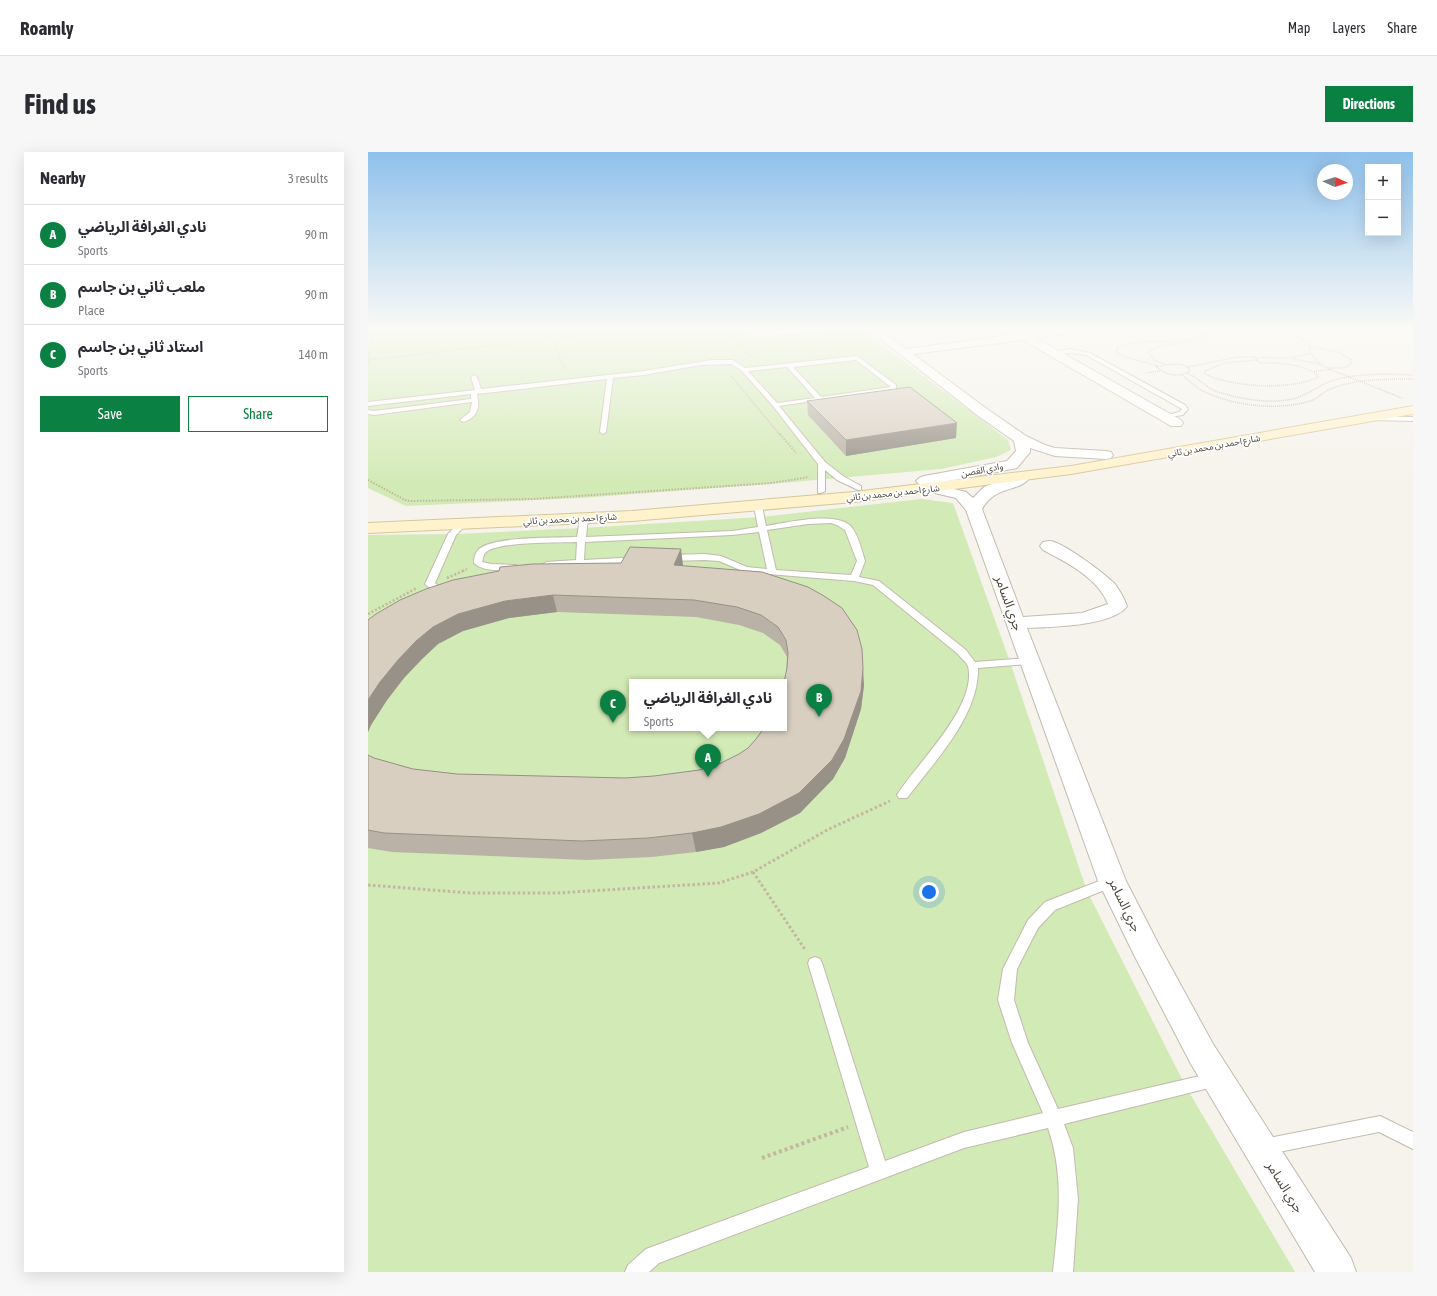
<!DOCTYPE html>
<meta charset="utf-8">
<style>
:root{--surface:#fff;--page:#f7f7f7;--text:#2b2b33;--muted:#7c7c81;--line:#e1e1e2;--accent:#0b8043}
body{margin:0;font-family:"Asap Condensed","Noto Sans Arabic",sans-serif;background:var(--page);color:var(--text)}
.controls{position:absolute;right:12px;top:12px;display:grid;overflow:hidden;border-radius:0px;box-shadow:0 4px 16px #0002}
.controls button{width:36px;height:36px;display:grid;place-items:center;padding:0;border:0;border-bottom:1px solid var(--line);background:var(--surface);color:var(--text);font:20px sans-serif}
.compass{position:absolute;left:949px;top:12px;width:36px;height:36px;border-radius:50%;background:var(--surface);box-shadow:0 4px 16px #0002;rotate:93deg}
.you{position:absolute;left:561px;top:740px;width:14px;height:14px;margin:-10px;border:3px solid #fff;border-radius:50%;background:#1a73e8;box-shadow:0 0 0 6px #1a73e833}
.badge{display:grid;place-items:center;width:26px;height:26px;border-radius:50%;background:var(--accent);color:#fff;font-size:13px;font-weight:700}
.pin{position:absolute;translate:-50% -33px;filter:drop-shadow(0 1px 2px #0008)}
.pin::after{content:'';position:absolute;top:21px;width:14px;height:12px;background:inherit;clip-path:polygon(0 0,100% 0,50% 100%)}
.popup{position:absolute;left:261px;top:527px;width:158px;height:52px;box-sizing:border-box;display:grid;place-content:center;border-radius:0px;background:var(--surface);filter:drop-shadow(0 1px 3px #0005);font-size:13px;white-space:nowrap;color:var(--muted)}
.popup b{font-size:15px;color:var(--text)}
.popup::after{content:'';position:absolute;left:50%;top:100%;margin-left:-8px;border:8px solid transparent;border-top-color:var(--surface)}
.list{margin:0;padding:0;list-style:none}
h2{display:flex;justify-content:space-between;align-items:center;height:52px;margin:0;padding:0 16px;font-size:17px}
h2 small{font-size:13px;font-weight:400;color:var(--muted)}
.list li{display:grid;grid-template-columns:26px 1fr auto;gap:12px;align-items:center;box-sizing:border-box;height:60px;padding:0 16px;border-top:1px solid var(--line)}
.list b{display:block;font-size:15px;white-space:nowrap}
.list p{margin:0;font-size:13px;white-space:nowrap;color:var(--muted)}
.list em{font-size:13px;font-style:normal;color:var(--muted)}
.actions{display:flex;gap:8px;padding:12px 16px}
.actions a{flex:1;padding:9px 0;border:1px solid var(--accent);border-radius:0px;text-align:center;font-size:14px;color:var(--accent)}
.actions .main{background:var(--accent);color:#fff}
.map{position:relative;flex:none;width:1045px;height:1120px;overflow:hidden;border-radius:0px}
header{display:flex;align-items:center;gap:24px;box-sizing:border-box;height:56px;padding:0 20px;background:var(--surface);border-bottom:1px solid var(--line)}
header strong{font-size:19px}
nav{display:flex;gap:22px;margin-inline-start:auto;font-size:14px}
.intro{display:flex;align-items:center;justify-content:space-between;box-sizing:border-box;height:96px;padding:0 24px}
h1{margin:0;font-size:28px}
.button{padding:10px 18px;border-radius:0px;background:var(--accent);color:#fff;font-size:14px;font-weight:700}
main{display:flex;gap:24px;padding:0 24px}
aside{flex:1;background:var(--surface);border-radius:0px;box-shadow:0 4px 16px #0002}
.map>svg:first-child{display:block}
.green{fill:#d2eab5;fill-rule:evenodd}
.lines{fill:none;stroke-linecap:round;stroke-linejoin:round}
.lane-casing{stroke:#c2bbae;stroke-width:2}
.street-casing{stroke:#c2bbae;stroke-width:2}
.secondary-casing{stroke:#d6c79b;stroke-width:2}
.path-far4{stroke:#c4b79f;stroke-width:1.5;stroke-dasharray:1 1;stroke-linecap:butt}
.path-far3{stroke:#c4b79f;stroke-width:2;stroke-dasharray:1.5 1.5;stroke-linecap:butt}
.path-far2{stroke:#c4b79f;stroke-width:2.5;stroke-dasharray:2 2;stroke-linecap:butt}
.path-far1{stroke:#c4b79f;stroke-width:3;stroke-dasharray:2.5 2.5;stroke-linecap:butt}
.path{stroke:#c4b79f;stroke-width:4;stroke-dasharray:3 3;stroke-linecap:butt}
.lane{fill:#fff;fill-rule:evenodd}
.street{fill:#fff;fill-rule:evenodd}
.secondary{fill:#fff3cd;fill-rule:evenodd}
.wall{fill:#bab2a6}
.shaded-wall{fill:#979187}
.building{fill:#d8cfc1;stroke:#979187}
.labels{text-anchor:middle;dominant-baseline:central;stroke-width:3.5;stroke-linejoin:round;paint-order:stroke}
.far-street-label{font-size:9px;fill:#4b4439;stroke:#fff}
.near-street-label{font-size:13px;fill:#4b4439;stroke:#fff}
</style>
<header>
<strong>Roamly</strong>
<nav><a>Map</a><a>Layers</a><a>Share</a></nav>
</header>
<div class="intro"><h1>Find us</h1><a class="button">Directions</a></div>
<main>
<aside>
<h2>Nearby<small>3 results</small></h2>
<ul class="list">
<li><span class="badge">A</span><div><b>نادي الغرافة الرياضي</b><p>Sports</p></div><em>90 m</em></li>
<li><span class="badge">B</span><div><b>ملعب ثاني بن جاسم</b><p>Place</p></div><em>90 m</em></li>
<li><span class="badge">C</span><div><b>استاد ثاني بن جاسم</b><p>Sports</p></div><em>140 m</em></li>
</ul>
<div class="actions"><a class="main">Save</a><a>Share</a></div>
</aside>
<div class="map">
<svg width="1045" height="1120" viewBox="0 0 1045 1120">
<rect width="100%" height="100%" fill="#f6f3ec"/>
<path class="green" d="M0 177H379L390 187 473 177 495 178 640 288 643 298 628 305 573 317 402 332 212 346 38 354 0 336Z
M553 347 585 351 642 510 719 739 818 935 927 1120H0V383L89 382 214 376 393 365ZM264 530H416V576H264Z"/>
<g class="lines">
<defs>
<path id="lane" d="M391 177 412 179 451 177 448 179C431 180 406 188 391 177Z
M702 197 722 201 817 253 820 257 815 263 796 266V264L811 260 814 257 718 203 702 201 686 203 683 201Z
M489 204 528 233V237L411 254 457 310 475 324 493 334V338H490L469 328 457 318V339L453 341H450V312L405 254 374 219 364 212 333 213 276 223 245 226 238 280 235 282 232 280 239 227 109 242C112 255 110 266 95 270L92 268 102 260 104 250 6 263 0 262V258L6 259 103 247V242L0 254V250L107 238 103 225 106 223 109 225 113 237 276 219 344 208H365L377 216ZM488 208 523 235 453 245 425 215ZM419 215 447 246 409 251 380 219Z
M1006 265H1045V269L1004 268 1003 267Z
M387 352H393L394 354 398 374C417 371 473 357 485 377 491 386 494 399 497 409L491 425 511 429 598 498 607 510 661 506 666 509 661 512 610 516C611 564 567 609 539 646H531L529 643C548 612 610 554 600 514 598 510 593 506 590 502L505 433 486 429 377 420 351 409 337 408 300 409 296 406 300 403 337 402 353 404 379 415 399 417 391 380 364 383 217 390 216 408 272 405 273 407 269 410 178 416 174 413 178 410 208 408 209 390C191 391 128 389 117 401 115 404 115 407 114 410L123 412 148 413 149 415 148 417 145 418C133 418 115 420 106 411 106 406 107 401 111 397 126 384 188 386 209 385L212 367 216 365 220 367 218 385 364 379 390 375 386 354ZM463 371 469 373 477 378 489 409 483 423 408 418 399 378 440 372Z
M92 370H95L99 372 88 383 67 431 81 443 76 446 73 445 57 432 80 382Z
M744 724 749 725 751 729 749 733 687 758 670 776 649 817 646 848 660 891 690 957 849 920 855 922 857 927 855 932 849 934 696 972 705 996 710 1047 705 1120H685C690 1070 697 1025 680 976L596 996 291 1111 281 1120H257L260 1113 278 1097 501 1015 440 811 442 807 447 805 452 807 454 811 517 1009 596 980 675 961 644 891 630 848 635 817 660 768 677 750Z
M1012 964 1045 980V997L1011 980 896 1003 890 1001 887 995 890 989 896 987Z"/>
<path id="street" d="M500 177H512L538 197 688 177H717L712 180 668 186 813 268 815 271 813 274H803L655 188 545 202 619 257 658 284 677 293 687 296 738 299 743 300 745 303 743 306 738 307 687 304 662 296V300L649 316 565 332 598 340 605 346 616 335 650 322 655 321 660 322 662 325C652 341 628 332 614 357L655 465 714 461 740 452C730 426 698 410 675 398L672 394 675 390C677 390 679 389 681 389 694 389 737 422 747 432 752 439 756 446 759 454 746 474 683 475 659 476L758 729 792 795 845 892 983 1106 988 1120H947L823 912 766 803 730 729 598 358 588 346 558 339 555 336 557 333 551 332 548 329 551 326 556 324 639 309 648 299 646 289 609 263Z"/>
<path id="secondary" d="M1045 254V262L703 322 486 350 264 369 0 381V371L264 359 486 340 703 314Z"/>
</defs>
<use href="#lane" class="lane-casing"/>
<use href="#street" class="street-casing"/>
<use href="#secondary" class="secondary-casing"/>
<path class="path-far4" d="M179 177 198 219
M356 177 385 206
M1006 177 1045 186
M1033 177 1045 183
M1041 177 1045 178
M914 178 932 186 942 195V201L952 212 961 217 1034 246
M942 195 970 200 984 208 982 213 975 216H959
M887 205 889 208
M925 207 952 212
M1 208 266 177
M889 208 891 211C912 211 932 211 950 223V225C923 239 864 235 837 222V219L856 211Z
M0 211 6 177
M796 212 786 208 780 199 793 194 837 187 839 185 836 181 837 178 841 177
M803 212 816 213 823 218C813 226 798 224 789 215Z
M790 214 754 204 749 201V196L761 191 816 188 860 178 915 177
M820 215 870 205 923 206 942 201
M946 219 961 218
M779 221 792 219
M819 221C831 226 838 236 850 240 873 247 904 253 928 246 941 242 953 232 966 228 992 221 1019 222 1045 223
M813 222C820 228 827 235 835 239 865 254 910 259 942 249 949 247 952 243 958 239 964 236 971 234 978 232 1000 227 1023 227 1045 227
M363 224 412 283"/>
<path class="path-far3" d="M412 282 428 301
M0 328 37 348 42 349 164 347 404 331 441 325
M95 419 99 417"/>
<path class="path-far2" d="M79 426 97 418
M0 462 49 436"/>
<path class="path-far1" d="M385 720 438 799
M0 733 102 741H189L351 731 385 720 461 677 522 649"/>
<path class="path" d="M394 1006 480 975"/>
<use href="#lane" class="lane"/>
<use href="#street" class="street"/>
<use href="#secondary" class="secondary"/>
</g>
<path class="wall" d="M439 249 588 286 478 304 440 263Z
M315 413V414L394 420 496 533 493 557 477 606 465 627 432 661 393 681 356 695 328 700 284 705 219 708 24 700 0 696V603L6 606 45 617 89 622 257 626 286 624 331 618 351 612 371 602 416 576 419 505 412 493 395 481 371 473 328 465 189 460 141 466 95 479 70 492 54 507 36 526 19 548 3 573 0 580V468Z"/>
<path class="shaded-wall" d="M589 271 588 286 478 304V288Z
M313 397 315 413 309 430 306 413Z
M185 443 189 460 141 466 95 479 70 492 54 507 36 526 19 548 3 573 0 580V548L12 530 30 508 48 489 65 475 90 462 137 449Z
M495 516 496 533 493 557 477 606 465 627 432 661 393 681 356 695 328 700 324 681Z"/>
<path class="building" d="M542 235 589 271 478 288 439 249Z
M262 395 313 397 306 413 394 420 440 435 456 444 474 456 489 478 494 497 495 516 493 539 476 587 464 608 431 641 391 662 353 675 324 681 280 686 214 689 16 681 0 678V603L6 606 45 617 89 622 257 626 286 624 331 618 351 612 371 602 380 596 388 587 396 576H416V530L419 516 420 501 418 488 410 475 393 463 369 455 326 448 185 443 137 449 90 462 65 475 48 489 30 508 12 530 0 548V468L8 462 32 448 58 437 85 428 131 419 132 415 165 412 253 411Z"/>
<linearGradient id="sky" x2="0" y2="1"><stop stop-color="#8fc1ec"/><stop offset="0.53" stop-color="#fbfaf6"/><stop offset="1" stop-color="#fbfaf6" stop-opacity="0"/></linearGradient>
<rect width="1045" height="334" fill="url(#sky)"/>
<g class="labels">
<g class="far-street-label">
<text transform="translate(846 294) rotate(-10)">شارع احمد بن محمد بن ثاني</text>
<text transform="translate(614 318) rotate(-11)">وادي الغصن</text>
<text transform="translate(525 341) rotate(-6)">شارع احمد بن محمد بن ثاني</text>
<text transform="translate(202 367) rotate(-3)">شارع احمد بن محمد بن ثاني</text>
</g>
<g class="near-street-label">
<text transform="translate(641 451) rotate(70)">جري السامر</text>
<text transform="translate(757 753) rotate(64)">جري السامر</text>
<text transform="translate(917 1035) rotate(58)">جري السامر</text>
</g>
</g>
</svg>
<div class="controls">
<button>+</button>
<button>−</button>
</div>
<svg class="compass" viewBox="-18 -18 36 36"><path d="M0-13l5 13h-10z" fill="#e53935"/><path d="M0 13l5-13h-10z" fill="#7c7c81"/></svg>
<div class="you"></div>
<div class="pin badge" style="left:340px;top:625px">A</div>
<div class="popup"><b>نادي الغرافة الرياضي</b>Sports</div>
<div class="pin badge" style="left:451px;top:565px">B</div>
<div class="pin badge" style="left:245px;top:571px">C</div>
</div>
</main>
